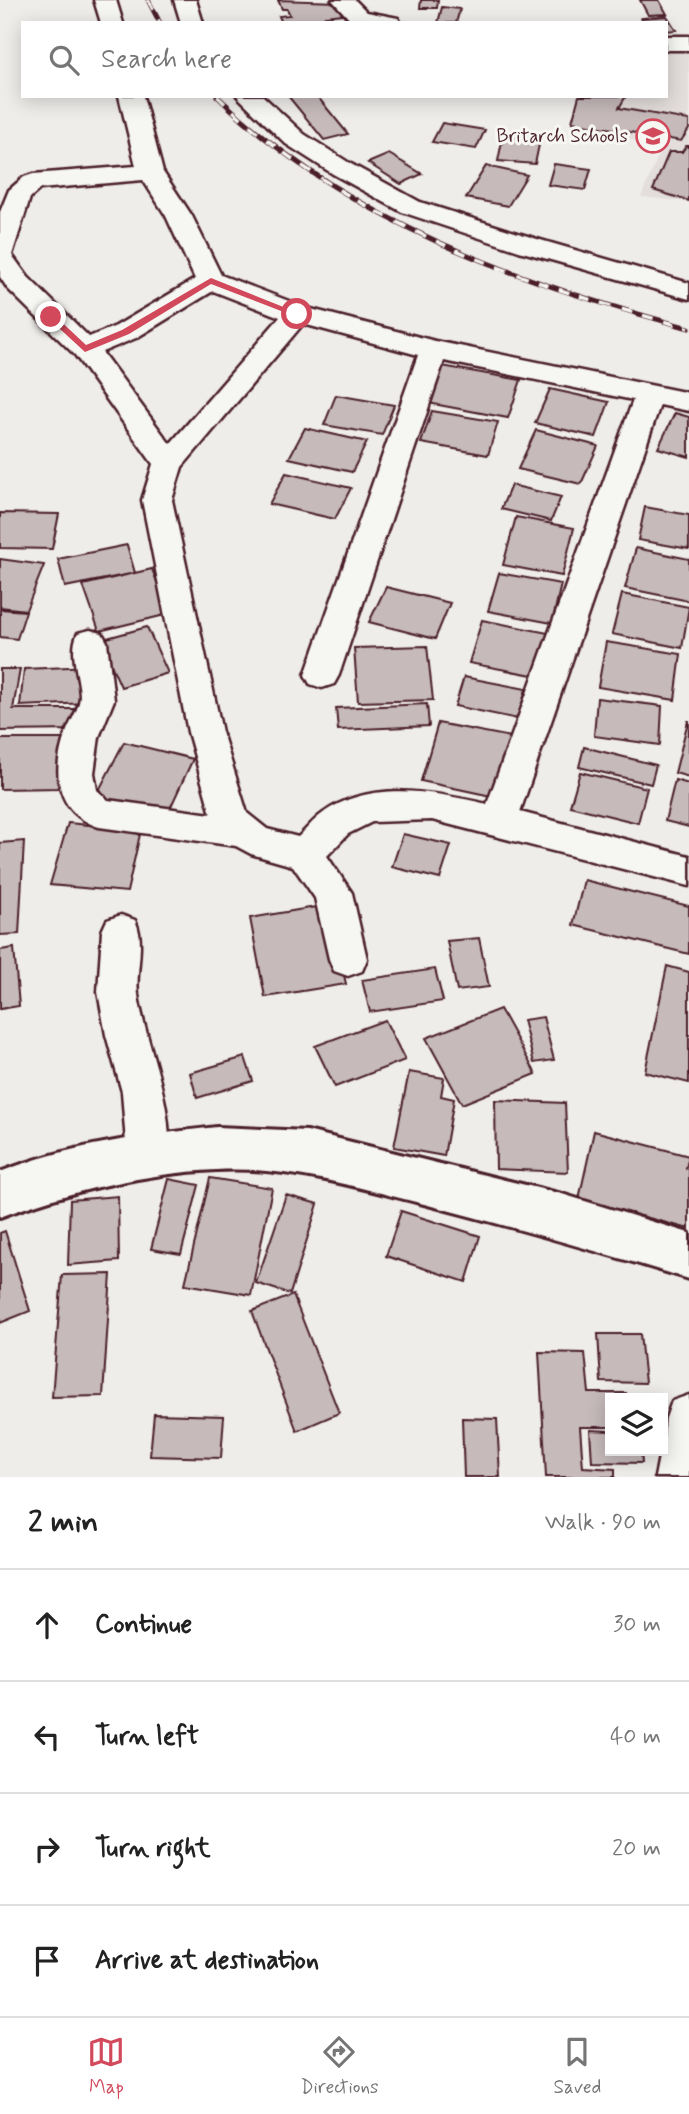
<!DOCTYPE html>
<meta charset="utf-8">
<style>
:root{--surface:#fff;--page:#f2f2f2;--text:#222;--muted:#767676;--line:#e0e0e0;--accent:#d1495b}
body{margin:0;font-family:Mynerve,sans-serif;background:var(--page);color:var(--text)}
.controls{position:absolute;right:21px;bottom:21px;display:grid;overflow:hidden;border-radius:0px;box-shadow:0 4px 18px #0003}
.controls button{width:63px;height:63px;display:grid;place-items:center;padding:0;border:0;border-bottom:2px solid var(--line);background:var(--surface);color:var(--text);font:35px sans-serif}
.stop{position:absolute;width:21px;height:21px;margin:-16px;border:5px solid #d1495b;border-radius:50%;background:#fff}
.stop.end{background:#d1495b;border-color:#fff;box-shadow:0 2px 7px #0008}
.list{margin:0;padding:0;list-style:none}
h2{display:flex;justify-content:space-between;align-items:center;height:91px;margin:0;padding:0 28px;font-size:30px}
h2 small{font-size:23px;font-weight:400;color:var(--muted)}
.list li{display:grid;grid-template-columns:46px 1fr auto;gap:21px;align-items:center;box-sizing:border-box;height:112px;padding:0 28px;border-top:2px solid var(--line)}
.list b{display:block;font-size:26px;white-space:nowrap}
.list em{font-size:23px;font-style:normal;color:var(--muted)}
.icon{flex:none;width:38px;height:38px;fill:none;stroke:currentColor;stroke-width:2;stroke-linecap:round;stroke-linejoin:round}
.map{position:relative;flex:none;width:689px;height:1477px;overflow:hidden}
.search{position:absolute;background:var(--surface);box-shadow:0 4px 18px #0003;left:21px;right:21px;top:21px;height:77px;display:flex;align-items:center;gap:18px;box-sizing:border-box;padding:0 24px;border-radius:0px;color:var(--muted);font-size:26px}
.sheet{height:539px;background:var(--surface)}
nav{display:flex;justify-content:space-around;align-items:center;box-sizing:border-box;height:98px;border-top:2px solid var(--line);background:var(--surface);font-size:19px;color:var(--muted)}
nav a{display:grid;justify-items:center;gap:4px}
nav .on{color:var(--accent)}
.map>svg:first-child{display:block}
.built{fill:#e3dedc}
.building{fill:#c6babb;stroke:#4a1f2b;stroke-width:2}
.lines{fill:none;stroke-linecap:round;stroke-linejoin:round}
.minor-casing{stroke:#4a1f2b;stroke-width:5}
.tertiary-casing{stroke:#4a1f2b;stroke-width:6}
.minor{fill:#f6f6f2;fill-rule:evenodd}
.tertiary{fill:#f6f6f2;fill-rule:evenodd}
.rail-casing{stroke:#4a1f2b;stroke-width:5}
.rail{stroke:#f6f6f2;stroke-width:3.5;stroke-dasharray:11;stroke-linecap:butt}
.route{fill:#d1495b}
.labels{text-anchor:middle;dominant-baseline:central;stroke-width:6;stroke-linejoin:round;paint-order:stroke}
.far-poi-label{font-size:19px;fill:#4a1f2b;stroke:#f6f6f2;text-anchor:end}
</style>
<div class="map">
<svg width="689" height="1477" viewBox="0 0 689 1477">
<rect width="100%" height="100%" fill="#efedea"/>
<filter id="ink" filterUnits="userSpaceOnUse"><feTurbulence type="fractalNoise" baseFrequency=".0143" numOctaves="2"/><feDisplacementMap in="SourceGraphic" scale="14" xChannelSelector="R" yChannelSelector="G"/><feConvolveMatrix kernelMatrix="1 2 1 2 8 2 1 2 1" color-interpolation-filters="sRGB"/></filter>
<g filter="url(#ink)">
<path class="built" d="M666 50 689 54V202L641 197 661 149 572 122 579 96H666Z"/>
<path class="building" d="M278 0 338 2 343 14 325 16 328 23H282L279 16 290 15 287 9H282Z
M421 0H438L437 8H420Z
M640 0H659L667 14 648 15Z
M442 7 460 9 456 23H438Z
M667 16 676 30 666 31V23H644L641 18Z
M288 96H317L348 134 324 140Z
M579 96H626L619 108 689 120V129L681 141 572 122Z
M442 123 485 130 476 149 432 142Z
M503 136 540 140 535 164 498 161Z
M686 146H689V201L653 190 669 152H682Z
M389 154 422 174 401 184 368 163Z
M554 164 591 169 585 190 548 185Z
M486 166 527 175 508 206 466 198Z
M442 366 521 380 508 418 428 403Z
M550 389 609 402 596 437 535 423Z
M336 395 394 405 382 435 324 425Z
M432 411 498 422 488 455 421 443Z
M675 413 689 417V457L658 448Z
M305 428 367 442 352 472 289 458Z
M536 430 598 446 581 484 518 469Z
M286 473 351 488 335 519 269 504Z
M511 485 561 497 551 521 501 509Z
M645 507 689 515V549L638 540Z
M0 513 59 514 52 549 0 548Z
M516 517 574 528 562 576 503 565Z
M127 545 135 573 65 587 58 559Z
M636 548 689 559V601L625 588Z
M0 559 44 565 26 610 0 607Z
M152 569 169 614 99 631 83 585Z
M499 573 561 584 552 623 488 611Z
M386 587 450 603 435 639 369 622Z
M622 594 689 607 682 648 612 634Z
M0 609 26 611 17 639 0 637Z
M482 620 553 634 543 677 469 663Z
M147 627 168 673 121 687 100 640Z
M606 642 681 654 675 700 598 687Z
M427 646 433 700 358 702 354 648Z
M91 666 89 703 20 706 24 669Z
M0 669H20L13 709H81L79 730 0 731Z
M464 677 526 689 518 719 455 706Z
M597 698 662 706 660 745 594 736Z
M427 704 429 726 338 730 336 708Z
M688 721H689V777L675 773Z
M438 723 511 737 496 797 421 781Z
M0 739H67L61 788 0 789Z
M124 742 193 759 167 815 96 796Z
M584 747 656 765 651 784 579 767Z
M580 772 647 788 638 823 570 806Z
M675 780 689 784V827L665 821Z
M68 823 141 830 127 892 50 885Z
M403 834 451 845 440 879 392 867Z
M24 841 19 934 0 935V843Z
M584 880 689 906V954L573 925Z
M328 905 346 984 265 997 250 918Z
M479 938 489 987 457 991 447 941Z
M14 948 19 1006 0 1009V950Z
M667 966 689 972V1083L645 1072Z
M435 969 443 1001 370 1012 362 980Z
M500 1009 536 1074 462 1104 426 1038Z
M543 1017 554 1060 534 1063 523 1020Z
M385 1020 405 1060 335 1087 315 1046Z
M245 1057 253 1081 197 1098 190 1073Z
M409 1072 444 1078 441 1096 454 1099 444 1156 394 1147Z
M495 1100 565 1103 568 1172 496 1169Z
M594 1131 689 1156 686 1168 689 1169V1229L579 1199Z
M210 1178 272 1188 251 1295 185 1284Z
M169 1179 199 1185 181 1254 151 1249Z
M286 1195 318 1204 290 1294 256 1283Z
M118 1196 119 1261 68 1265 70 1200Z
M401 1211 480 1236 466 1282 386 1256Z
M5 1231 30 1311 0 1323V1233Z
M111 1274 103 1396 52 1397 62 1275Z
M293 1295 339 1413 297 1431 252 1311Z
M598 1334H640L645 1383 601 1382Z
M539 1352 585 1353 589 1393H626L627 1398H610V1427H580L583 1467 615 1469V1477H546Z
M154 1414 224 1416 221 1458 150 1456Z
M462 1418 497 1419 500 1477H464Z
M590 1430 610 1431V1451H641L642 1463 592 1462Z"/>
<g class="lines">
<defs>
<path id="minor" d="M94 0H116L123 23H101Z
M174 0H196L203 23H181Z
M332 0H355L367 12 398 18 401 23 352 22Z
M666 36H689V50H666Z
M119 96H143L163 172 192 216 221 275 307 308 435 341 689 393V411L660 405 520 812 689 856V886L432 820 372 822 348 834 327 856 352 893 367 959 362 971 348 976 334 971 329 959 315 898 293 866 251 854 236 846 99 827C56 813 51 772 66 733 70 722 79 709 80 697 80 677 68 652 78 633L90 630 102 633 107 642 114 700 99 737 94 773 97 790 108 800 211 814 188 732 142 500 153 464 75 355 8 289 0 277V212L9 190 24 177 33 174 136 166ZM143 180 166 216 195 279 116 326 89 337 28 277 12 255 30 198 40 189ZM213 291 280 317 170 444 102 352 136 338ZM303 324 418 355 305 675 310 684 322 688 334 684 339 675 444 361 633 400 487 804C434 792 369 779 322 814 313 820 306 830 298 837L267 829 247 813 222 732 172 500 182 467Z
M237 96H263L304 134 351 164 420 202 537 239 689 283V299L519 251 402 212 333 174 286 144Z
M121 915 135 920C146 943 135 970 138 995 145 1044 183 1124 163 1170L148 1176 133 1170 127 1156 122 1092 106 1035 98 992 102 931 107 920Z
M689 1395V1477H655L660 1451H663L666 1418 672 1401Z"/>
<path id="tertiary" d="M217 1127 307 1131 562 1194 689 1233V1279C601 1252 513 1227 424 1204 356 1187 288 1166 216 1170 146 1173 65 1192 0 1217V1172C68 1145 144 1135 217 1127Z"/>
</defs>
<use href="#minor" class="minor-casing"/>
<use href="#tertiary" class="tertiary-casing"/>
<use href="#minor" class="minor"/>
<use href="#tertiary" class="tertiary"/>
<defs>
<path id="rail" d="M148 0 160 23
M217 96C345 220 519 283 689 328"/>
</defs>
<use href="#rail" class="rail-casing"/>
<use href="#rail" class="rail"/>
</g>
</g>
<path class="route" d="M211 278 301 314 294 316 211 284 129 334 85 352 47 317 54 315 86 345 122 330Z"/>
<defs>
<symbol id="school-ring" viewBox="-11 -11 22 22"><circle r="9.5" fill="#f6f6f2" stroke="#d1495b" stroke-width="1.5"/><path d="M0-5L7-2L0 1L-7-2ZM-4 1L0 2.5L4 1V4Q0 6-4 4Z" fill="#d1495b"/></symbol>
</defs>
<g fill-rule="evenodd">
<use href="#school-ring" x="634" y="117" width="38" height="38"/>
</g>
<g class="labels">
<g class="far-poi-label">
<text x="628" y="136">Britarch Schools</text>
</g>
</g>
</svg>
<div class="controls">
<button><svg class="icon" aria-label="layers" viewBox="0 0 24 24"><path d="M12 4l9 5-9 5-9-5zM3 14l9 5 9-5"/></svg></button>
</div>
<div class="stop" style="left:297px;top:314px"></div>
<div class="stop end" style="left:51px;top:317px"></div>
<div class="search"><svg class="icon" aria-label="search" viewBox="0 0 24 24"><circle cx="10" cy="10" r="6"/><path d="M15 15l6 6"/></svg>Search here</div>
</div>
<section class="sheet">
<h2>2 min<small>Walk · 90 m</small></h2>
<ul class="list">
<li><svg class="icon" aria-label="ahead" viewBox="0 0 24 24"><path d="M12 20V5M6 11l6-6 6 6"/></svg><div><b>Continue</b></div><em>30 m</em></li>
<li><svg class="icon" aria-label="left" viewBox="0 0 24 24"><path d="M17 20v-9H6M10 6l-5 5 5 5"/></svg><div><b>Turn left</b></div><em>40 m</em></li>
<li><svg class="icon" aria-label="right" viewBox="0 0 24 24"><path d="M7 20v-9h11M14 6l5 5-5 5"/></svg><div><b>Turn right</b></div><em>20 m</em></li>
<li><svg class="icon" aria-label="arrive" viewBox="0 0 24 24"><path d="M6 21V4h12l-3 4 3 4H6"/></svg><div><b>Arrive at destination</b></div></li>
</ul>
</section>
<nav>
<a class="on"><svg class="icon" aria-label="map" viewBox="0 0 24 24"><path d="M3 6l6-2 6 2 6-2v14l-6 2-6-2-6 2zM9 4v14M15 6v14"/></svg>Map</a>
<a><svg class="icon" aria-label="directions" viewBox="0 0 24 24"><path d="M12 3l9 9-9 9-9-9zM9 14v-3h6M13 9l2 2-2 2"/></svg>Directions</a>
<a><svg class="icon" aria-label="saved" viewBox="0 0 24 24"><path d="M7 4h10v16l-5-4-5 4z"/></svg>Saved</a>
</nav>
